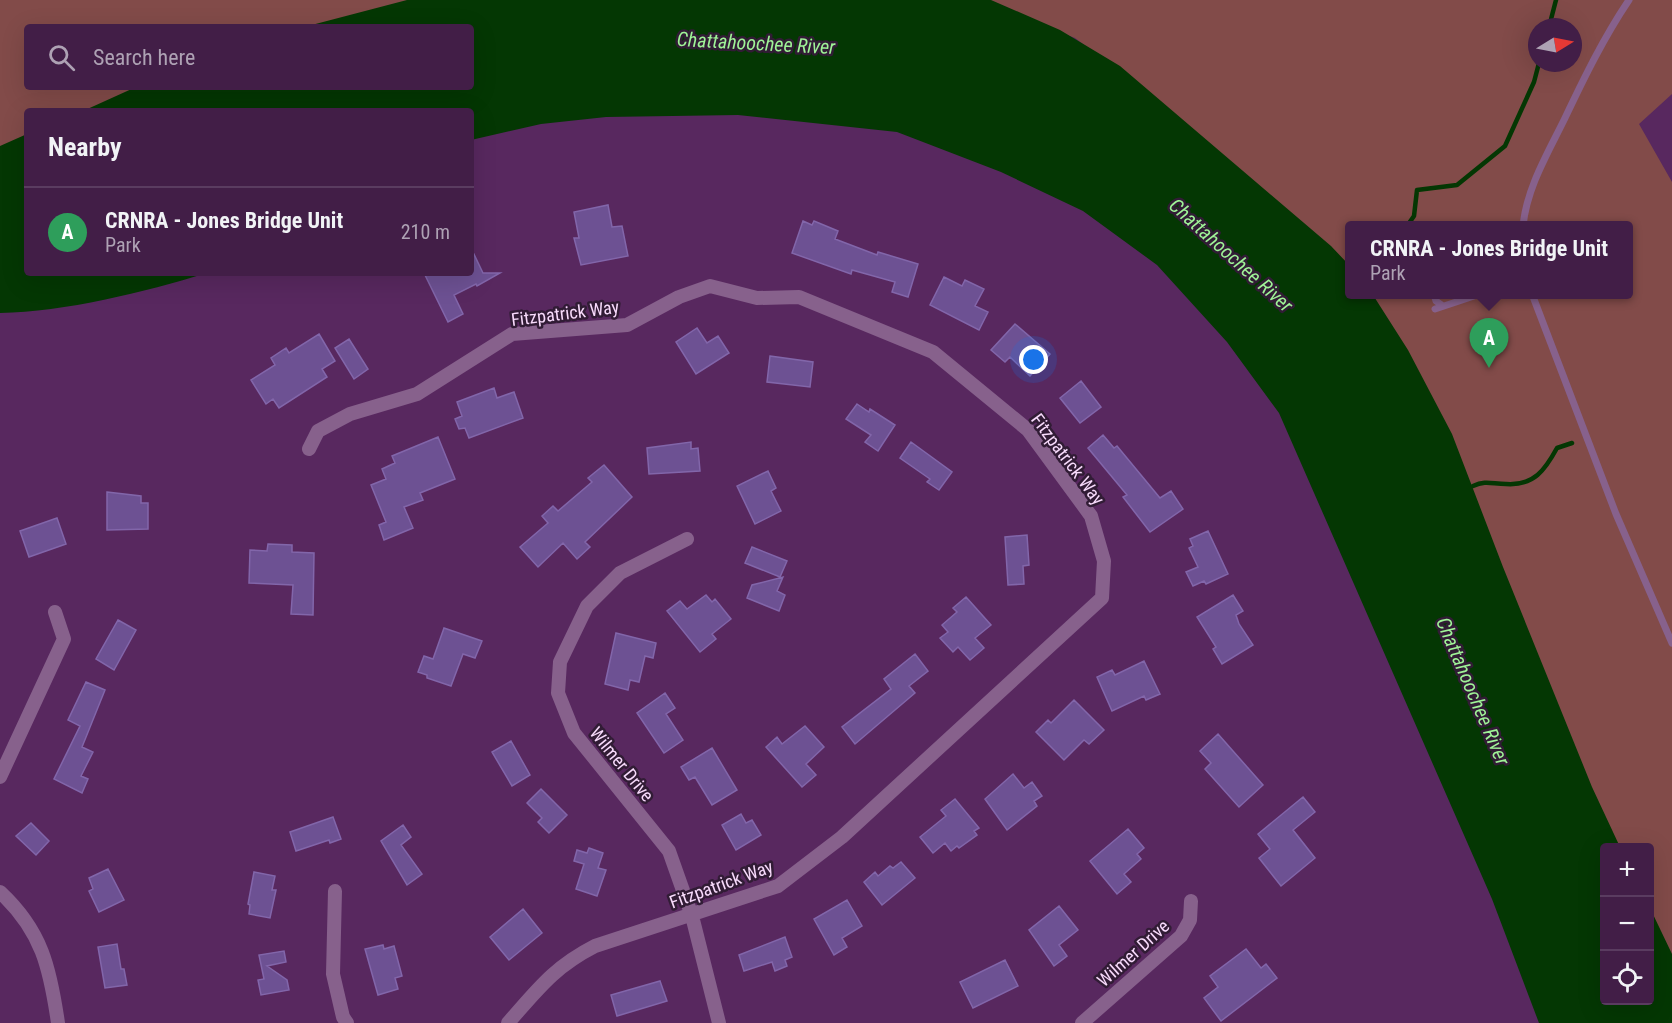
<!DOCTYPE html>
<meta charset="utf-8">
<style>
:root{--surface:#421e47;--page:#49274e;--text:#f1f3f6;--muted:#aea2b4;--line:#5a3c60;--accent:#e69b98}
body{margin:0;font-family:"Roboto Condensed",sans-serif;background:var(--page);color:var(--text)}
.controls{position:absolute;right:18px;bottom:18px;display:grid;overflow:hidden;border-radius:6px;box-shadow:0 6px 24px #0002}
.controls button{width:54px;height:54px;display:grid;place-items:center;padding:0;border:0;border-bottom:2px solid var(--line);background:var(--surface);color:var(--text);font:30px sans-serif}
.compass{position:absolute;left:1528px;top:18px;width:54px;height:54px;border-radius:50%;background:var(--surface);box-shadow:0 6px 24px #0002;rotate:80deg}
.you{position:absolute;left:1034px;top:360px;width:21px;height:21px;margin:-15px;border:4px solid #fff;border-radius:50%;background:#1a73e8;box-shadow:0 0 0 9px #1a73e833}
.badge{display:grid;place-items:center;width:39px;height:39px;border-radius:50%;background:var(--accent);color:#fff;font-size:20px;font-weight:700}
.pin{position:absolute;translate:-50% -50px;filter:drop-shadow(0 2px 3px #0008)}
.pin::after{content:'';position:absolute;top:32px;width:21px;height:18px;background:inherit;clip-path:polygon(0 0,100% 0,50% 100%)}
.popup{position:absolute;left:1345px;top:221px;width:288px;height:78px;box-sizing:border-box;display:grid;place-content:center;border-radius:6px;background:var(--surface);filter:drop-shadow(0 2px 4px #0005);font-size:20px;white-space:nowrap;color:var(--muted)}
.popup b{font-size:22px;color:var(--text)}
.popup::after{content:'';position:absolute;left:50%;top:100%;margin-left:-12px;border:12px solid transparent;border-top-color:var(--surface)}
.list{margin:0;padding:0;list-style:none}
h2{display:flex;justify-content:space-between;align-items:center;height:78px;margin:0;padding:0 24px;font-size:26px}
h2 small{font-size:20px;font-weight:400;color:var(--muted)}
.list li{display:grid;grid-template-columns:39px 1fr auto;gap:18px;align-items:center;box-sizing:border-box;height:90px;padding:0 24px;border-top:2px solid var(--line)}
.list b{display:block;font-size:22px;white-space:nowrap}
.list p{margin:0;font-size:20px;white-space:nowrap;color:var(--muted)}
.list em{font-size:20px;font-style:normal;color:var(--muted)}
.icon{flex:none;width:33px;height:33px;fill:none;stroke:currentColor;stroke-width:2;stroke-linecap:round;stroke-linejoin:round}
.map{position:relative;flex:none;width:1672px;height:1023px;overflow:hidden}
.search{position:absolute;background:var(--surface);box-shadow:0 6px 24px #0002;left:24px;top:24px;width:450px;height:66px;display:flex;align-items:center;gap:15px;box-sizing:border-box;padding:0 21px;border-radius:6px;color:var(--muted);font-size:22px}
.panel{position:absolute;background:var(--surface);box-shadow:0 6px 24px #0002;left:24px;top:108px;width:450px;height:168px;border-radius:6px}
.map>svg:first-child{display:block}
.green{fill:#824b49;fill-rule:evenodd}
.water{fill:#043703}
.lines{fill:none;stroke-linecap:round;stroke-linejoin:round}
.stream{stroke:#043703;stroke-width:4.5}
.building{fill:#6d5193;stroke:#8266aa;stroke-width:1.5}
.service{stroke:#87618c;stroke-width:7}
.minor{stroke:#87618c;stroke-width:14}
.labels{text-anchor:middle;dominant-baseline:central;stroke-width:5;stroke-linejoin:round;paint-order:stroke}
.street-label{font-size:18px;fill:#f8dbfc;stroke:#311c35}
.water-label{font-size:20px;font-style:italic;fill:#9ff397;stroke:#311c35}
</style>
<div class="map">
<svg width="1672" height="1023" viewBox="0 0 1672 1023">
<rect width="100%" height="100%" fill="#58285f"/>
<path class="green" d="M0 0H417L320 27H27V87H163L114 111H27V144L0 152Z
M975 0H1672V94L1639 124 1672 182V984L1650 937V848L1607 847 1360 295 1628 294V226H1350L1349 278 1143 89 1075 38ZM1537 27H1573V63H1537Z"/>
<path class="water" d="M407 0H991L1060 30 1120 66 1331 246 1349 265 1350 294 1373 295 1408 350 1452 434 1503 567 1592 787 1620 847 1604 848V1000H1650V908L1672 954V1023H1539L1492 899 1279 413 1227 342 1157 265 1083 211 1001 172 897 132 738 115 606 117 541 124 471 140V111H83L136 87H471V27H304Z
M27 134V273H207C144 292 65 312 0 313V146Z"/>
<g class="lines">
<path class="stream" d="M1549 27 1556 0
M1407 226 1414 216 1417 190 1457 185 1505 146 1534 82 1539 63
M1473 486C1486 480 1492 484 1506 484 1534 486 1545 470 1557 448L1572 443"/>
</g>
<path class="building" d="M608 205 612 227 622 226 628 256 581 265 574 238H579L574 212Z
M803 221 812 225 814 221 838 231 835 239 877 255 878 252 918 264 908 297 892 292 895 282 852 270 851 274 792 253Z
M471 248 483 273H500L477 286 476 284 454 295 463 314 448 322 424 273H471Z
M944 277 962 286 965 280 984 289 975 306 988 312 979 330 930 305Z
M1015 324 1050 354 1030 376 1010 357 1005 362 991 350Z
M697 328 707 343 718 336 729 353 696 374 676 342Z
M319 334 335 361 322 369 327 377 279 408 273 399 266 404 251 380 275 365 271 358 286 348 289 353Z
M349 339 368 369 354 379 335 348Z
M770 356 813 362 810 387 767 382Z
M1081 381 1101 407 1080 423 1060 398Z
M494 388 497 398 514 392 523 418 469 438 465 428 459 429 455 419 462 416 457 402Z
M857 404 869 412 870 409 895 425 878 451 865 442 871 435 846 419Z
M1103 435 1114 448 1117 446 1160 498 1171 491 1183 509 1150 532 1123 497 1127 495 1088 448Z
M438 437 455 479 420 493 423 500 404 507 413 528 384 540 379 525 386 522 371 485 386 479 382 469 395 463 392 456Z
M691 442V449L698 448 700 471 649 474 647 448Z
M911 442 952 472 939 490 927 482 930 479 900 458Z
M604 465 632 497 585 542 590 547 577 559 563 543 538 567 520 547 548 523 542 516 553 506 558 511 592 482 588 478Z
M768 471 776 488 771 491 781 511 755 524 737 486Z
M107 492 141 496V503H148V529L107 530Z
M57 518 66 544 29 557 20 531Z
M1208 531 1228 574 1206 584 1204 581 1193 586 1186 572 1198 567 1189 548 1193 546 1190 539Z
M1027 535 1029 565 1023 566 1024 584 1008 585 1005 537Z
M268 544 292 545V552L314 553 313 615 291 614 293 585 249 583 250 550 267 551Z
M752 547 787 561 780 577 745 563Z
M783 577 777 591 785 595 779 611 747 598 752 585Z
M706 595 712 602 715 599 731 619 712 634 716 639 700 652 667 611 680 601 687 609Z
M1233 595 1243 611 1236 615 1239 624 1253 645 1222 664 1213 649 1216 647 1197 617Z
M966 597 991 625 975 638 984 648 970 660 958 647 953 652 940 638 948 632 942 625 957 612 953 608Z
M118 620 136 630 114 670 96 659Z
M444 628 482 641 475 658 463 654 451 686 427 678V675L418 672 424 656 433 659Z
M616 633 656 643 653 658 645 656 639 682 630 680 628 690 605 684Z
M915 654 928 671 909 686 915 693 855 744 842 727 891 689 884 679Z
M1144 661 1160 694 1146 700 1144 696 1112 711 1097 677 1112 670 1115 675Z
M86 682 105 690 82 747 93 752 81 776 88 779 82 793 54 779 80 726 68 720Z
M665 693 675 708 666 714 683 740 664 753 637 713Z
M1074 700 1104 730 1089 744 1084 740 1064 760 1036 732 1048 720 1051 723Z
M805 726 824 747 806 764 816 775 802 787 766 747 777 737 782 744Z
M1218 734 1263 785 1239 807 1205 769 1211 763 1200 751Z
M511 741 530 775 512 786 492 752Z
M712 748 737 790 712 805 695 777 689 780 681 767Z
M1013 774 1024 788 1032 782 1042 796 1034 801 1037 806 1007 830 985 799Z
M541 789 567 815 549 833 538 822 542 818 527 803Z
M1303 797 1315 812 1293 830 1315 858 1281 886 1259 858 1270 849 1258 834Z
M955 799 979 828 974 831 977 835 959 848 957 846 951 851 945 843 933 853 920 837 946 816 941 810Z
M741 814 746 823 752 820 761 835 736 850 722 825Z
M333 817 341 839 330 843 329 840 296 851 290 832Z
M31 823 49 841 36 855 16 836Z
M403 825 411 837 401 845 422 874 407 885 381 841Z
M1128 829 1144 848 1137 854 1141 859 1124 874 1131 882 1117 894 1090 861Z
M589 848 603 853 598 868 606 870 597 896 576 889 584 864 574 861 577 850 587 853Z
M901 862 915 878 882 905 864 882 875 872 878 876 890 866 893 868Z
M108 869 124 900 99 912 89 891 93 889 89 878Z
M254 872 275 876 272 890H276L270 918 249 914 250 905 248 904Z
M847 900 862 926 842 938 847 947 834 955 814 919Z
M1059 906 1078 930 1059 945 1067 956 1054 966 1029 930Z
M523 909 542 933 509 960 490 937Z
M785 937 792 957 785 960 787 966 775 971 772 962 744 971 739 955Z
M117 944 121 969H124L127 985 105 988 98 947Z
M383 945 384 949 394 946 402 976 395 978 398 989 378 995 365 949Z
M1246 949 1261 968 1266 964 1277 978 1221 1021 1204 998 1218 987 1210 976Z
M284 951 286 962 267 966 287 980 289 990 261 995 258 980 264 979 259 955Z
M1005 960 1018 986 973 1008 960 982Z
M660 981 667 1001 617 1016 611 995Z"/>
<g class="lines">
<path class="service" d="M1523 226C1527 187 1548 153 1565 118 1584 78 1604 37 1629 0
M1434 294 1436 301 1443 306
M1532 294 1616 514 1672 643
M1435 309 1480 294"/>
<path class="minor" d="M309 449 318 431 350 414 417 394 512 334 627 325 679 297 710 286 757 298 799 297 933 352 1028 430 1091 516 1104 561 1102 598 842 837 778 886 595 946C554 967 538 989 508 1023
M687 539 620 573 587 606 560 662 558 693 574 733 669 851 692 916 719 1023
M0 777 64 639 55 612
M335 891 333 974 343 1017 347 1023
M0 892C42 931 50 968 58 1023
M1082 1023 1181 936 1190 920 1191 901"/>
</g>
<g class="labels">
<g class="street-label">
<text transform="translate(565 313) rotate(-7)">Fitzpatrick Way</text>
<text transform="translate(1068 459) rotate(53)">Fitzpatrick Way</text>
<text transform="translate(622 764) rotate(51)">Wilmer Drive</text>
<text transform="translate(721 884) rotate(-20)">Fitzpatrick Way</text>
<text transform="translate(1133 953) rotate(-42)">Wilmer Drive</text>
</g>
<g class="water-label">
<text transform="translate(756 43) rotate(3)">Chattahoochee River</text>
<text transform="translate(1231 255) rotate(42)">Chattahoochee River</text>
<text transform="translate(1473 691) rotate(67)">Chattahoochee River</text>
</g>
</g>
</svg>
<div class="controls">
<button>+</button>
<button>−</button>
<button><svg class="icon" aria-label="locate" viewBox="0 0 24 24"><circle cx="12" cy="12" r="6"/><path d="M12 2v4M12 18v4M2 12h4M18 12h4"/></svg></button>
</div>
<svg class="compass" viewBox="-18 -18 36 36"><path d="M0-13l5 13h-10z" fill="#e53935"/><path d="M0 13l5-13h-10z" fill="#aea2b4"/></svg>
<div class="you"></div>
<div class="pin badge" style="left:1489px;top:368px;background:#2e9e5b">A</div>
<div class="popup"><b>CRNRA - Jones Bridge Unit</b>Park</div>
<div class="search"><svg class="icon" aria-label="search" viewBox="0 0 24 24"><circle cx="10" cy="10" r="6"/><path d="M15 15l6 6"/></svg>Search here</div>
<section class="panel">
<h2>Nearby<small></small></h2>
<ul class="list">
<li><span class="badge" style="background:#2e9e5b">A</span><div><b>CRNRA - Jones Bridge Unit</b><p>Park</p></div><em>210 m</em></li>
</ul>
</section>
</div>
